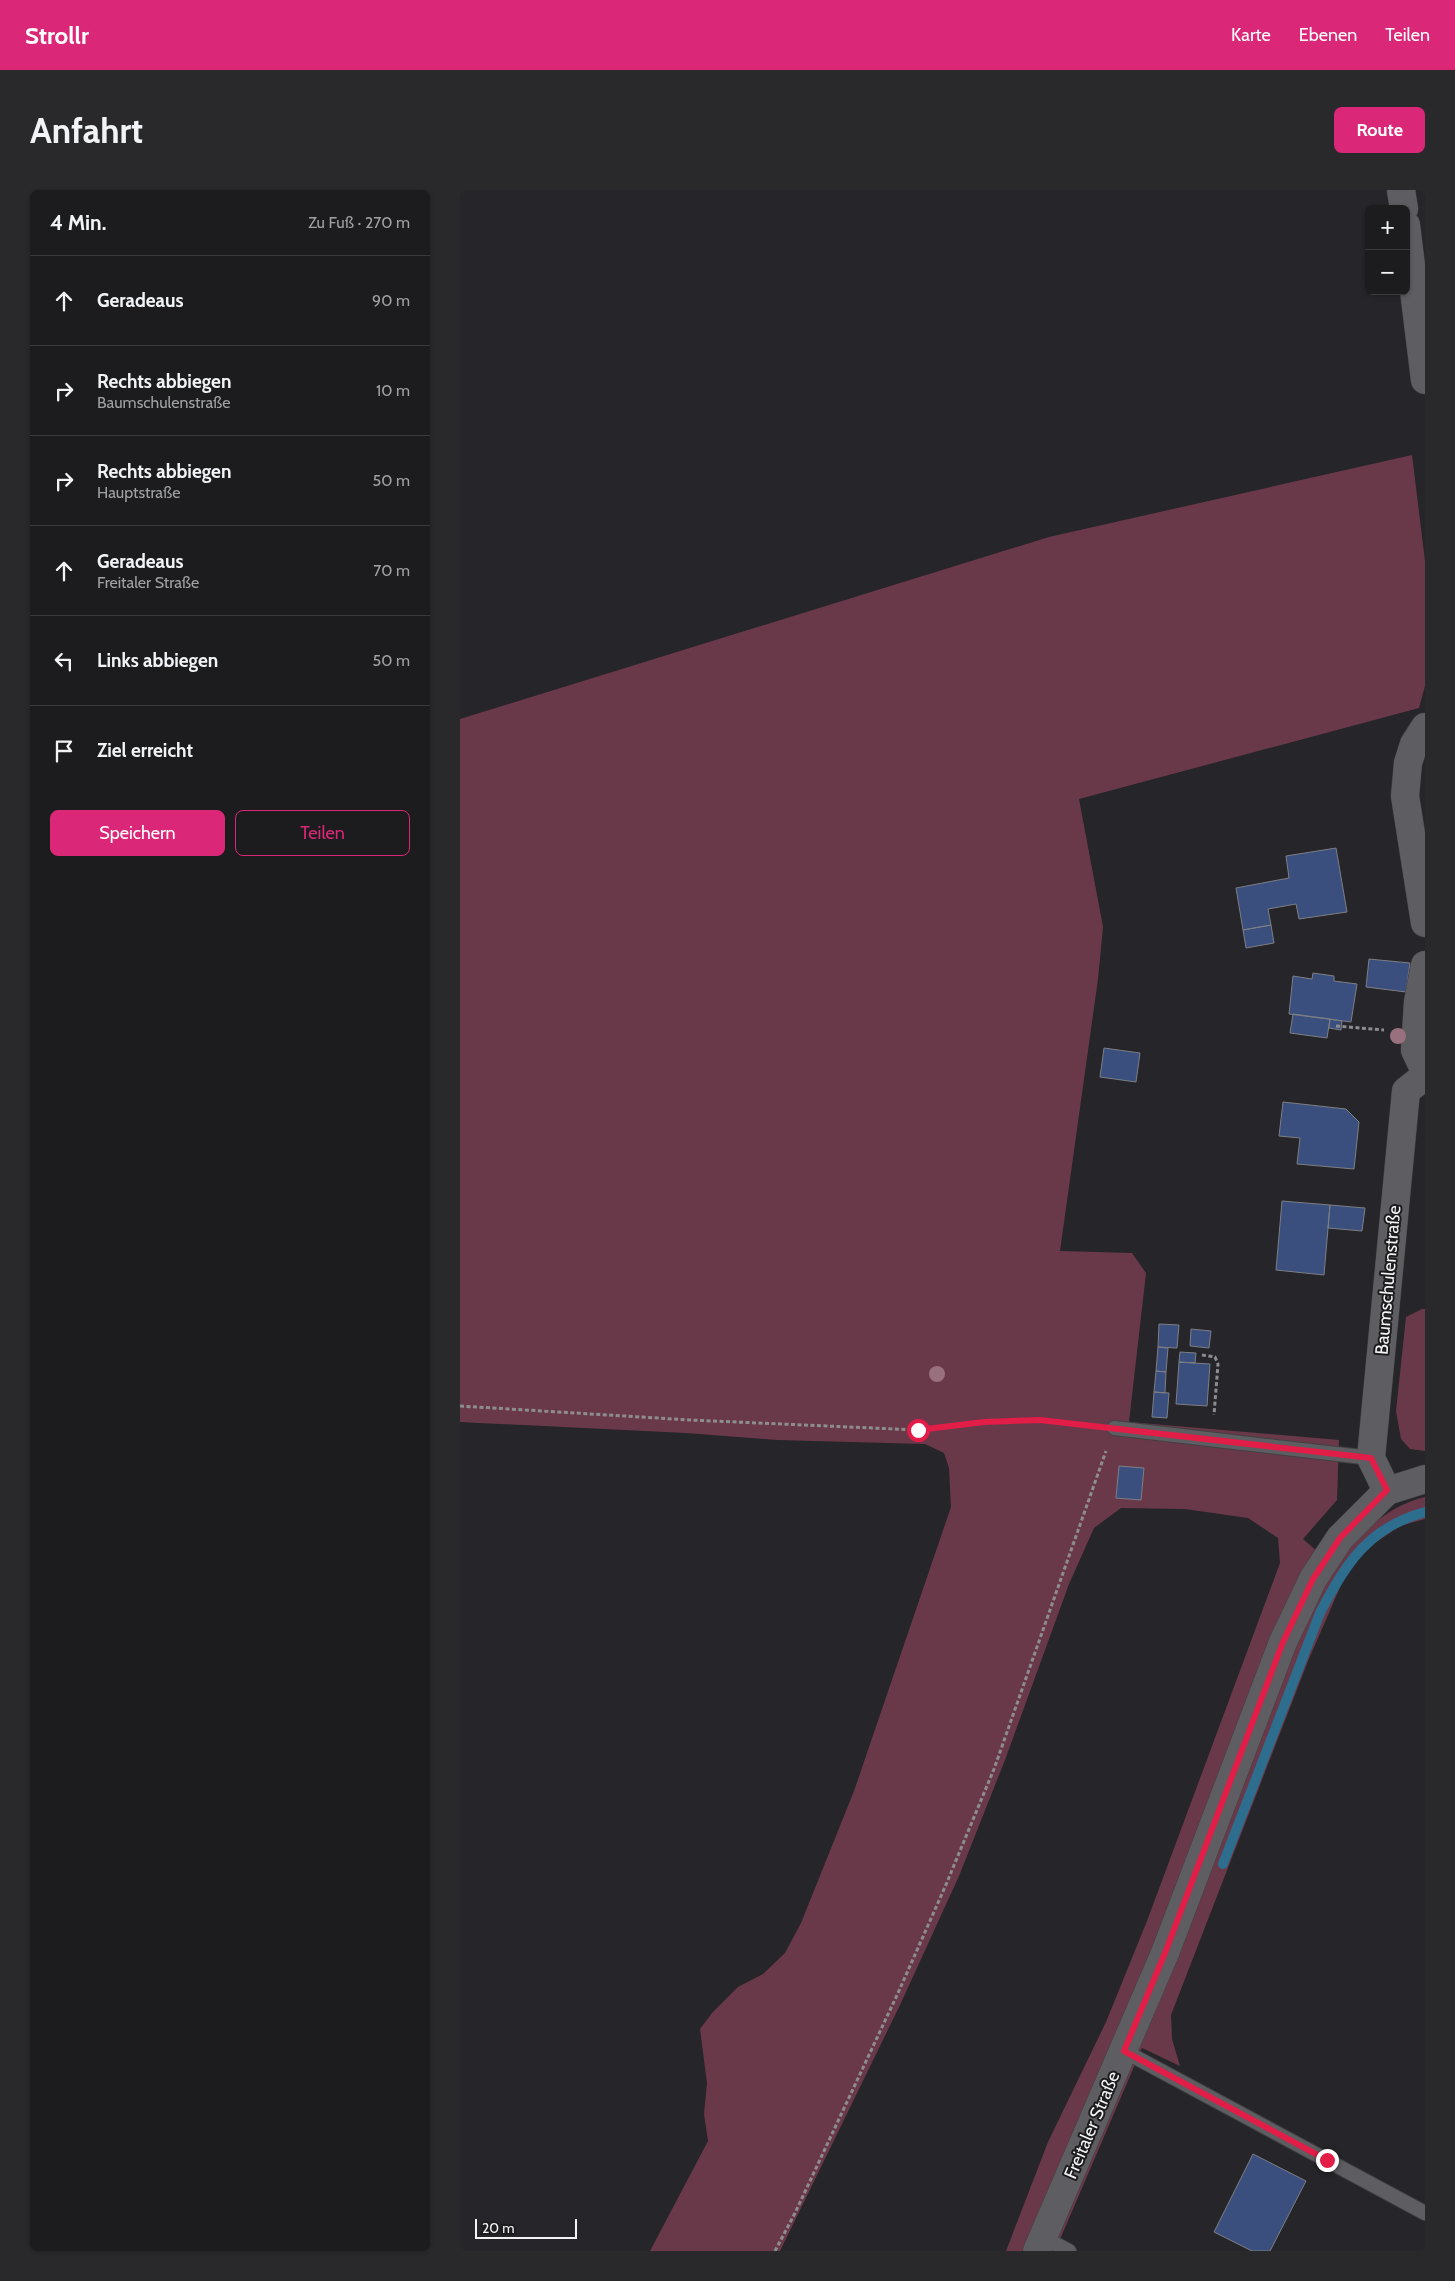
<!DOCTYPE html>
<html lang="de">
<meta charset="utf-8">
<style>
:root{--surface:#1c1c1f;--page:#29292c;--text:#f1f3f6;--muted:#a0a1a4;--line:#3a3a3d;--accent:#db2777}
body{margin:0;font-family:Cabin,sans-serif;background:var(--page);color:var(--text)}
.controls{position:absolute;right:15px;top:15px;display:grid;overflow:hidden;border-radius:8px;box-shadow:0 1px 4px #0004}
.controls button{width:45px;height:45px;display:grid;place-items:center;padding:0;border:0;border-bottom:1px solid var(--line);background:var(--surface);color:var(--text);font:25px sans-serif}
.scale{position:absolute;left:15px;bottom:12px;width:102px;box-sizing:border-box;padding-left:5px;border:2px solid #f4f4f6;border-top:0;font-size:14px;line-height:18px;white-space:nowrap;color:#f4f4f6;-webkit-text-stroke:4px #1c1c1f;paint-order:stroke}
.stop{position:absolute;width:15px;height:15px;margin:-11px;border:4px solid #e11d48;border-radius:50%;background:#fff}
.stop.end{background:#e11d48;border-color:#fff;box-shadow:0 1px 5px #0008}
.list{margin:0;padding:0;list-style:none}
h2{display:flex;justify-content:space-between;align-items:center;height:65px;margin:0;padding:0 20px;font-size:21px}
h2 small{font-size:16px;font-weight:400;color:var(--muted)}
.list li{display:grid;grid-template-columns:32px 1fr auto;gap:15px;align-items:center;box-sizing:border-box;height:90px;padding:0 20px;border-top:1px solid var(--line)}
.list b{display:block;font-size:19px;white-space:nowrap}
.list p{margin:0;font-size:16px;white-space:nowrap;color:var(--muted)}
.list em{font-size:16px;font-style:normal;color:var(--muted)}
.actions{display:flex;gap:10px;padding:15px 20px}
.actions a{flex:1;padding:11px 0;border:1px solid var(--accent);border-radius:8px;text-align:center;font-size:18px;color:var(--accent)}
.actions .main{background:var(--accent);color:#fff}
.icon{flex:none;width:28px;height:28px;fill:none;stroke:currentColor;stroke-width:2;stroke-linecap:round;stroke-linejoin:round}
.map{position:relative;flex:none;width:965px;height:2061px;overflow:hidden;border-radius:8px}
header{display:flex;align-items:center;gap:30px;box-sizing:border-box;height:70px;padding:0 25px;background:var(--accent);color:#fff}
header strong{font-size:24px}
nav{display:flex;gap:28px;margin-inline-start:auto;font-size:18px}
.intro{display:flex;align-items:center;justify-content:space-between;box-sizing:border-box;height:120px;padding:0 30px}
h1{margin:0;font-size:35px}
.button{padding:12px 22px;border-radius:8px;background:var(--accent);color:#fff;font-size:18px;font-weight:700}
main{display:flex;gap:30px;padding:0 30px}
aside{flex:1;background:var(--surface);border-radius:8px;box-shadow:0 1px 4px #0004}
.map>svg:first-child{display:block}
.green{fill:#6a3949}
.lines{fill:none;stroke-linecap:round;stroke-linejoin:round}
.stream{stroke:#2d6d8d;stroke-width:10}
.building{fill:#3b4f7f;stroke:#7d7f83}
.lane-casing{stroke:#414143;stroke-width:16}
.street-casing{stroke:#414143;stroke-width:29}
.secondary-casing{stroke:#414143;stroke-width:29}
.path{stroke:#8d8d90;stroke-width:3;stroke-dasharray:4 2.5;stroke-linecap:butt}
.lane{stroke:#5e5d61;stroke-width:14}
.street{stroke:#5e5d61;stroke-width:28}
.secondary{stroke:#5e5d61;stroke-width:28}
.tree{fill:#99707d}
.route{stroke:#e11d48;stroke-width:6}
.labels{text-anchor:middle;dominant-baseline:central;stroke-width:4;stroke-linejoin:round;paint-order:stroke}
.street-label{font-size:18px;fill:#f4f4f6;stroke:#1c1c1f}
</style>
<header>
<strong>Strollr</strong>
<nav><a>Karte</a><a>Ebenen</a><a>Teilen</a></nav>
</header>
<div class="intro"><h1>Anfahrt</h1><a class="button">Route</a></div>
<main>
<aside>
<h2>4 Min.<small>Zu Fuß · 270 m</small></h2>
<ul class="list">
<li><svg class="icon" aria-label="ahead" viewBox="0 0 24 24"><path d="M12 20V5M6 11l6-6 6 6"/></svg><div><b>Geradeaus</b></div><em>90 m</em></li>
<li><svg class="icon" aria-label="right" viewBox="0 0 24 24"><path d="M7 20v-9h11M14 6l5 5-5 5"/></svg><div><b>Rechts abbiegen</b><p>Baumschulenstraße</p></div><em>10 m</em></li>
<li><svg class="icon" aria-label="right" viewBox="0 0 24 24"><path d="M7 20v-9h11M14 6l5 5-5 5"/></svg><div><b>Rechts abbiegen</b><p>Hauptstraße</p></div><em>50 m</em></li>
<li><svg class="icon" aria-label="ahead" viewBox="0 0 24 24"><path d="M12 20V5M6 11l6-6 6 6"/></svg><div><b>Geradeaus</b><p>Freitaler Straße</p></div><em>70 m</em></li>
<li><svg class="icon" aria-label="left" viewBox="0 0 24 24"><path d="M17 20v-9H6M10 6l-5 5 5 5"/></svg><div><b>Links abbiegen</b></div><em>50 m</em></li>
<li><svg class="icon" aria-label="arrive" viewBox="0 0 24 24"><path d="M6 21V4h12l-3 4 3 4H6"/></svg><div><b>Ziel erreicht</b></div></li>
</ul>
<div class="actions"><a class="main">Speichern</a><a>Teilen</a></div>
</aside>
<div class="map">
<svg width="965" height="2061" viewBox="0 0 965 2061">
<rect width="100%" height="100%" fill="#262529"/>
<path class="green" d="M952 265 965 371V496L959 518 619 609 643 737 638 789 600 1061 672 1063 686 1083 669 1232 879 1250 877 1310 843 1349 874 1376C898 1345 926 1316 965 1307V1329L940 1336 906 1359 885 1386 848 1471 711 1825 712 1849 720 1876 682 1858 595 2061H546L588 1952 646 1832 687 1731 820 1373 818 1348 788 1328 725 1319 661 1318 634 1338 609 1394 545 1570 499 1686 440 1815 320 2061H190L248 1951 244 1924 247 1893 240 1839 252 1823 278 1797 303 1784 325 1763 341 1733 394 1601 491 1317 489 1278 484 1263 465 1254 317 1250 226 1243 0 1232V529L589 347Z
M962 1119H965V1261L950 1259 941 1249 936 1221 946 1127Z"/>
<g class="lines">
<path class="stream" d="M763 1674 860 1423C885 1374 909 1337 965 1322"/>
</g>
<path class="building" d="M876 658 887 722 839 729 836 714 808 719 811 735 783 740 776 698 829 688 826 666Z
M811 735 814 753 786 758 783 740Z
M909 769 950 773 946 802 906 797Z
M853 783 874 786V791L897 794 891 832 829 824 833 786 852 789Z
M833 824 870 829 867 848 830 843Z
M870 829 882 831 881 840 869 838Z
M644 858 680 863 676 892 640 887Z
M823 912 886 919 899 932 894 979 837 974 840 948 819 946Z
M822 1011 870 1015 864 1085 816 1080Z
M870 1015 905 1018 902 1041 868 1038Z
M699 1134 719 1135 717 1158 698 1157Z
M731 1139 751 1141 749 1158 730 1156Z
M698 1157 708 1158 706 1182 696 1181Z
M720 1162 736 1163 735 1173 719 1172Z
M719 1172 750 1174 747 1216 716 1214Z
M696 1181 706 1182 705 1203 694 1202Z
M694 1202 709 1203 707 1228 692 1227Z
M659 1276 684 1278 681 1310 656 1308Z
M793 1964 846 1991 810 2061H792L754 2042Z"/>
<g class="lines">
<defs>
<path id="lane" d="M654 1238 911 1268
M664 1861 965 2023
M584 2048 609 2061"/>
<path id="street" d="M941 0 944 19
M946 35 965 190
M965 537 954 554 948 573 945 606 965 733
M965 775 958 812 955 860 965 881
M927 1301 911 1268 946 901 965 886"/>
<path id="secondary" d="M577 2061 705 1763 823 1452 853 1389 880 1348 927 1301 965 1289"/>
</defs>
<use href="#lane" class="lane-casing"/>
<use href="#street" class="street-casing"/>
<use href="#secondary" class="secondary-casing"/>
<path class="path" d="M876 836 924 840
M742 1165 755 1167 758 1174 754 1225
M0 1216 230 1230 458 1240 524 1232 580 1230 631 1235
M315 2061 335 2023 438 1803 485 1697 534 1579 646 1261"/>
<use href="#lane" class="lane"/>
<use href="#street" class="street"/>
<use href="#secondary" class="secondary"/>
</g>
<g class="tree">
<circle cx="938" cy="846" r="8"/>
<circle cx="477" cy="1184" r="8"/>
</g>
<g class="lines">
<path class="route" d="M458 1240 524 1232 580 1230 911 1268 927 1300 880 1348 853 1389 823 1452 705 1763 664 1861 867 1970"/>
</g>
<g class="labels">
<g class="street-label">
<text transform="translate(928 1090) rotate(-85)">Baumschulenstraße</text>
<text transform="translate(632 1935) rotate(-67)">Freitaler Straße</text>
</g>
</g>
</svg>
<div class="controls">
<button>+</button>
<button>−</button>
</div>
<div class="scale">20 m</div>
<div class="stop" style="left:458px;top:1240px"></div>
<div class="stop end" style="left:867px;top:1970px"></div>
</div>
</main>
